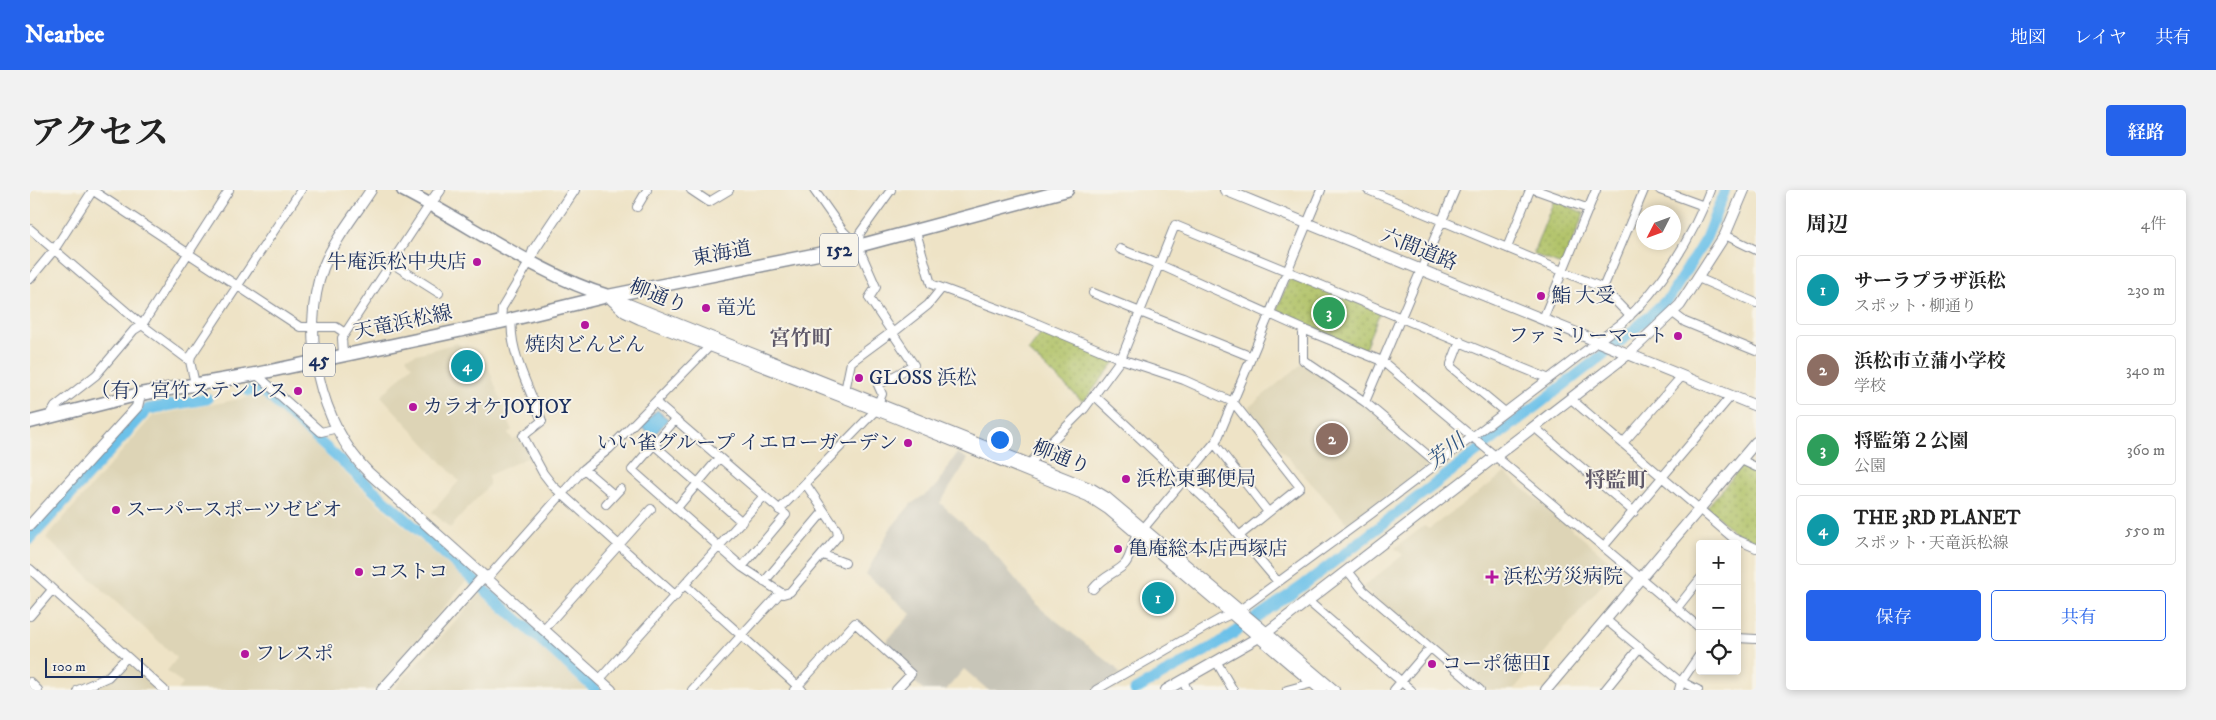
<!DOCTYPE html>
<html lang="ja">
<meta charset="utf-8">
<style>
:root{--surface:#fff;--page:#f2f2f2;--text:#222;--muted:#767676;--line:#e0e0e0;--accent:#2563eb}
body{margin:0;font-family:"IM FELL DW Pica","Noto Serif JP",serif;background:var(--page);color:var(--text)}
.controls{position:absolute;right:15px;bottom:15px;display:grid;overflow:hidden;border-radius:5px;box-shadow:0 2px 8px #0003}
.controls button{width:45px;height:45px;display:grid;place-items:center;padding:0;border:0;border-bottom:1px solid var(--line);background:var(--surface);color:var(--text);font:25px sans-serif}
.compass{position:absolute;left:1606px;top:15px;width:45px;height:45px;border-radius:50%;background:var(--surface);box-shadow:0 2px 8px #0003;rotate:228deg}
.scale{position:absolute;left:15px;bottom:12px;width:98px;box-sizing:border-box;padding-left:5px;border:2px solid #1b2f5e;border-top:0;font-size:14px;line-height:18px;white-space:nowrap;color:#1b2f5e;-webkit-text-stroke:4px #f7f3e8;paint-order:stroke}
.you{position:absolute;left:969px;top:249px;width:18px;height:18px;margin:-12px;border:4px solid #fff;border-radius:50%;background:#1a73e8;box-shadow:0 0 0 8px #1a73e833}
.badge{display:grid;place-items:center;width:32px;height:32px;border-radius:50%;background:var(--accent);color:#fff;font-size:16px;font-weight:700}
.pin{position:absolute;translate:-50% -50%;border:2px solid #fff;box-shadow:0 1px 5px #0006}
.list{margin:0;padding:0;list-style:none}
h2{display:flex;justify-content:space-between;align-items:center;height:65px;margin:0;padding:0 20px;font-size:21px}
h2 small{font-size:16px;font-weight:400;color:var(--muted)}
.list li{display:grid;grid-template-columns:32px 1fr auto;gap:15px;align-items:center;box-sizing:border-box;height:70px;margin:0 10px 10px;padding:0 10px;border:1px solid var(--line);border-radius:5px}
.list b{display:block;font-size:19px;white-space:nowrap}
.list p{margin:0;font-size:16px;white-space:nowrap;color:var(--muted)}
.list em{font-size:16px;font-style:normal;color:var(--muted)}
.actions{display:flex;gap:10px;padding:15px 20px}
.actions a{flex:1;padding:11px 0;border:1px solid var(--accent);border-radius:5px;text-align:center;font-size:18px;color:var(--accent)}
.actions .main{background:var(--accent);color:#fff}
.icon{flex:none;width:28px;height:28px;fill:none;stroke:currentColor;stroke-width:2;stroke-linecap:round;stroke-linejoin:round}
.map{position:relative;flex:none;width:1726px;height:500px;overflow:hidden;border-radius:5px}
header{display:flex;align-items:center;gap:30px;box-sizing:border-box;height:70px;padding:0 25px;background:var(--accent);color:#fff}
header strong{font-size:24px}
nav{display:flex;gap:28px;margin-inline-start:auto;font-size:18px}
.intro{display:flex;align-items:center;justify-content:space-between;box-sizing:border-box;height:120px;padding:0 30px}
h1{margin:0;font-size:35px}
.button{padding:12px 22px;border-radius:5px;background:var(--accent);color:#fff;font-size:18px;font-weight:700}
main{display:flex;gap:30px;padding:0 30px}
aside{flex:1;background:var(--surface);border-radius:5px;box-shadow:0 2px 8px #0003}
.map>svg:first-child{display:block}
.built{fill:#ddd4b6}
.industrial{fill:#c7c5b8}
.park{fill:url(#park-dots);stroke:#657862}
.water{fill:#6cc1e9;stroke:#4478a4}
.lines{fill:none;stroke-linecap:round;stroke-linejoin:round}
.river{stroke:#6cc1e9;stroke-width:11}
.minor-casing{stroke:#848992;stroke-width:10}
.tertiary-casing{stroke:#848992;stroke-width:12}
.primary-casing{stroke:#848992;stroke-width:15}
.trunk-casing{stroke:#848992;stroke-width:15}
.minor{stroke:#fff;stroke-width:8}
.tertiary{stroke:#fff;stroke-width:10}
.primary{stroke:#fff;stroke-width:12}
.trunk{stroke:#fff;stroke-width:12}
.poi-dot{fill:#b5179e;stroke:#f7f3e8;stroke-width:2}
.labels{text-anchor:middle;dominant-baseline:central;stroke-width:4;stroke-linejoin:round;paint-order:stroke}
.shield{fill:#f7f3e8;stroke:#5d6a87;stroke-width:1}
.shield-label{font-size:19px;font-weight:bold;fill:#1b2f5e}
.street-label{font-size:20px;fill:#1b2f5e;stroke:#f7f3e8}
.poi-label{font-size:20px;fill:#1b2f5e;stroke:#f7f3e8;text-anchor:start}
.neighbourhood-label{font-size:21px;font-weight:bold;fill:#5f5969;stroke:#f7f3e8}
.water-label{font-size:21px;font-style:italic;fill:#2f5481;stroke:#f7f3e8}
</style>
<header>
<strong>Nearbee</strong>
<nav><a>地図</a><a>レイヤ</a><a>共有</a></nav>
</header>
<div class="intro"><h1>アクセス</h1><a class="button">経路</a></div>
<main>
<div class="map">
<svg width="1726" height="500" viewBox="0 0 1726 500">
<defs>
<pattern id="park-dots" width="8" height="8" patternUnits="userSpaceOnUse" patternTransform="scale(1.25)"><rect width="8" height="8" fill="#afc165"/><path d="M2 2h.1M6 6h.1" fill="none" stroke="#8e9d56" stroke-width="1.8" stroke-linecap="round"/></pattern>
</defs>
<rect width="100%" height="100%" fill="#f7f3e8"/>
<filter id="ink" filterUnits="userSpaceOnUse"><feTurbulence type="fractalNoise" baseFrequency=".02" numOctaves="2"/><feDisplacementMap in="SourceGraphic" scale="10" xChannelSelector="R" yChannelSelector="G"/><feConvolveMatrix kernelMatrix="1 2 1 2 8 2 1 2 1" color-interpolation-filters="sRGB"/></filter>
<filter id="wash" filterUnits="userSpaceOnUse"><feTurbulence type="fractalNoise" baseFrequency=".0096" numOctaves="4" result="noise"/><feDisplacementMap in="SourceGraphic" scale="20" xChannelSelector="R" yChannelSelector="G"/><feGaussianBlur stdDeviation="1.12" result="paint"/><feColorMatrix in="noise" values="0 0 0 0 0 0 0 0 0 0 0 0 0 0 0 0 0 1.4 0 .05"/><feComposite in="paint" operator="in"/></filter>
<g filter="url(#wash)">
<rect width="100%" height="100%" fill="#eee3c6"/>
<path class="built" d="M427 153 452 173 456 171 482 240 478 243 483 250 490 246 501 266 459 285V295L420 338 402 322 429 291 351 206 382 176 376 167Z
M1273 173 1308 196 1367 241 1400 273 1318 334 1244 252 1219 217Z
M231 205 349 315 436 391 345 500H147L153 494 137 481 147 468 16 348 123 226Z
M1475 283 1587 377 1483 500H1455L1333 397 1373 365 1365 358 1394 336 1399 339Z
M450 404 556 499 557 500H363Z
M96 472 127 500H53Z"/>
<path class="industrial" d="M927 263 938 269 910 313 954 352 1010 418 1085 477 1090 484 1063 500H958L934 479 916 500H894L882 490 886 484 854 454 881 424 836 384 860 339 881 314 905 298Z"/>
<path class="park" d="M1524 10 1554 23 1534 74 1531 75 1503 64Z
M1264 86 1350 122 1334 160 1248 123 1247 119 1260 87Z
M1014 140 1084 169 1085 172 1055 210H1051L998 161Z
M1714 274 1726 280V351L1704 342 1677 317Z"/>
<path class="water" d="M627 220 638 229 623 247 611 237Z"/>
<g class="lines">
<path class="river" d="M219 201 232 200 566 500
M0 349 118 219 177 209
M1105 500 1188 454 1271 397 1596 147 1640 107 1676 48 1695 0"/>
</g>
</g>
<g filter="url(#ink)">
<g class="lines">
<defs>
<path id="minor" d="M62 0 270 137H306L315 143
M661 0 679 12 699 0
M784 0 813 41 828 56
M1338 0 1573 98 1600 126
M1506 0 1559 19
M1630 0 1674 16
M607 17 617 0
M0 39 112 135 160 171 165 194
M886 42 901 94 994 128 1091 169 1154 190 1203 212 1270 297 1209 346
M1695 45 1726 60
M1477 58 1500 0
M1090 59 1130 75 1273 139 1352 171 1670 438
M363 74 409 103
M1668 88 1726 113
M0 89 24 60 63 0
M1573 98 1614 0
M1063 103 1222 167
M1643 123 1655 132 1726 161
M482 129C478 160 501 202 512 231L493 246 513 283 523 296 646 406
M1513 129 1566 0
M471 132 472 118 500 71
M1273 139V170L1335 212 1407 273
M864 142 898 115 911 99
M1430 151 1421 174V177L1475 222
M313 164 312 148 400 14
M160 171 161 166 271 0
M226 184 291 242 308 238
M815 201 821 172 863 141
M1065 206 1190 323 1248 392
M1540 208 1703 348 1726 358
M625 212 756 325 712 377
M1335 212 1425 0
M19 227 25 217 66 185 104 140 112 135 199 0
M645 230 602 280 712 377 753 404 760 402 808 346 807 340 775 293
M1504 237 1604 322
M1593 253 1652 186
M623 254 712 332
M1185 254 1238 322
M1711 270 1726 277
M999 274 1054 219 1091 169 1145 35 1517 188
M554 279 584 305
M576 314 590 299
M646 319 689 268
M749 320 845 221 852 204 848 195 884 175 839 108 846 97 828 56 830 43 861 0
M1573 357 1701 206
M793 365 815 373
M0 379 134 500
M1318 381 1333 400 1450 500
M453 387 461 384 554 279 579 259 680 156
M734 392 794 321
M655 395 772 500
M1063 399C1073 386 1088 382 1095 374 1104 363 1100 348 1113 339L1187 250 1291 0
M1278 411 1381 500
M1647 418 1670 389
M0 426 22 400
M1575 429 1648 490 1668 500
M513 440 621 319
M1707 448 1726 449
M1186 471 1203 500
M569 490 734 306
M1153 490 1157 500
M0 492 8 500
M48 500 78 487 97 467
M662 500 750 403
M764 500 825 433 881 484 866 500
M1066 500 1190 429 1210 420 1341 324 1592 133C1631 98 1662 49 1680 0
M1257 500 1283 493
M1364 500 1400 458
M1575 500 1610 457
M1649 500 1651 492 1670 464"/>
<path id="tertiary" d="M341 0C325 25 304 50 293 78 269 143 290 235 339 283L581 500
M1195 0 1726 216
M400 14 410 0
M500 71 504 60 544 0
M578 106 1062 299 1077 308 1304 500
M582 110 595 122 610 129 864 227 1058 306 1078 319 1291 500
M0 335 107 217 110 204
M352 500 453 387
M1136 500 1236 443 1597 165 1650 115 1695 45 1714 0
M1516 500 1726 252"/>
<path id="primary" d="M0 232 110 204 226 184 471 132 578 106"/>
<path id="trunk" d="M373 0C438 33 509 85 578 106L828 56 1037 0"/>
</defs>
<use href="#minor" class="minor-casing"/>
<use href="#tertiary" class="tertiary-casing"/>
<use href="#primary" class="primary-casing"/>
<use href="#trunk" class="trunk-casing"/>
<use href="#minor" class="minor"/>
<use href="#tertiary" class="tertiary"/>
<use href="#primary" class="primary"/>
<use href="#trunk" class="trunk"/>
</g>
</g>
<g class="poi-dot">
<circle cx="447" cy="72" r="5"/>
<circle cx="1511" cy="106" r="5"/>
<circle cx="676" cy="118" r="5"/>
<circle cx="555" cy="135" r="5"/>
<circle cx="1648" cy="146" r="5"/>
<circle cx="829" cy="188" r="5"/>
<circle cx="268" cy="201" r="5"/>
<circle cx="383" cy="217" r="5"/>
<circle cx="878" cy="253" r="5"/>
<circle cx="1096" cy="289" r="5"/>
<circle cx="86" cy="320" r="5"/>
<circle cx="1088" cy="359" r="5"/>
<circle cx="329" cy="382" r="5"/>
<path d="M1459.5 379.5h5v5h5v5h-5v5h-5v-5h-5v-5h5z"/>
<circle cx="215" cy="464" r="5"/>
<circle cx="1402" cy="474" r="5"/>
</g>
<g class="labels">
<g class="shield">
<rect x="790" y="43.5" width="38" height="33" rx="4"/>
<rect x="273" y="153.5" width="32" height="33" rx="4"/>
</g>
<g class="shield-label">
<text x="809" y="60">152</text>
<text x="289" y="170">45</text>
</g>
<g class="street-label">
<text transform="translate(1389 60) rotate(22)">六間道路</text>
<text transform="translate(692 64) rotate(-11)">東海道</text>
<text transform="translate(628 107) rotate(22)">柳通り</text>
<text transform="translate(373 133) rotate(-12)">天竜浜松線</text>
<text transform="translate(1031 268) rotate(22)">柳通り</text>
</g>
<g class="poi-label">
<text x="437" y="72" text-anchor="end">牛庵浜松中央店</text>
<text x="1521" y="106">鮨 大受</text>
<text x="686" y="118">竜光</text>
<text x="1638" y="146" text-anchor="end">ファミリーマート</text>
<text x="555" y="155" text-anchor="middle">焼肉どんどん</text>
<text x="839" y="188">GLOSS 浜松</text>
<text x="258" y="201" text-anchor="end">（有）宮竹ステンレス</text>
<text x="393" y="217">カラオケJOYJOY</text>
<text x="868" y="253" text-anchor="end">いい雀グループ イエローガーデン</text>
<text x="1106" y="289">浜松東郵便局</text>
<text x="96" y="320">スーパースポーツゼビオ</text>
<text x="1098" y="359">亀庵総本店西塚店</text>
<text x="339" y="382">コストコ</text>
<text x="1473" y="387">浜松労災病院</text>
<text x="225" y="464">フレスポ</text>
<text x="1412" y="474">コーポ徳田I</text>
</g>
<g class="neighbourhood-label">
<text x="771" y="149">宮竹町</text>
<text x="1586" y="291">将監町</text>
</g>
<g class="water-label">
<text transform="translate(1416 262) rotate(-38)">芳川</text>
</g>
</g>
</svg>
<div class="controls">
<button>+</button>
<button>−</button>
<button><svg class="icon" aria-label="locate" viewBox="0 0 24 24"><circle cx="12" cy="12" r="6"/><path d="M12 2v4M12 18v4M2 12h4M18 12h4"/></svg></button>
</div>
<svg class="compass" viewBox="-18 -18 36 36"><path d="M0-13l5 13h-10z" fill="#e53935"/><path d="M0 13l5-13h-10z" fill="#767676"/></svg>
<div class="scale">100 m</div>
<div class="you"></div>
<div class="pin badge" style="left:1128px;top:408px;background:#0f9aa8">1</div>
<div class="pin badge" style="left:1302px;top:249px;background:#8d6e63">2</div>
<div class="pin badge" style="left:1299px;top:123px;background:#2e9e5b">3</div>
<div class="pin badge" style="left:437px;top:176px;background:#0f9aa8">4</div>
</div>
<aside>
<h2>周辺<small>4件</small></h2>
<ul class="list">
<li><span class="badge" style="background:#0f9aa8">1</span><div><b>サーラプラザ浜松</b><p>スポット · 柳通り</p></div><em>230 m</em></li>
<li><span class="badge" style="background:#8d6e63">2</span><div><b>浜松市立蒲小学校</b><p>学校</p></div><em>340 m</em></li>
<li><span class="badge" style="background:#2e9e5b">3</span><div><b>将監第２公園</b><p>公園</p></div><em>360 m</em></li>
<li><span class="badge" style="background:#0f9aa8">4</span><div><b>THE 3RD PLANET</b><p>スポット · 天竜浜松線</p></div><em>550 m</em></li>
</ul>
<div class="actions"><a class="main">保存</a><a>共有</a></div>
</aside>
</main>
